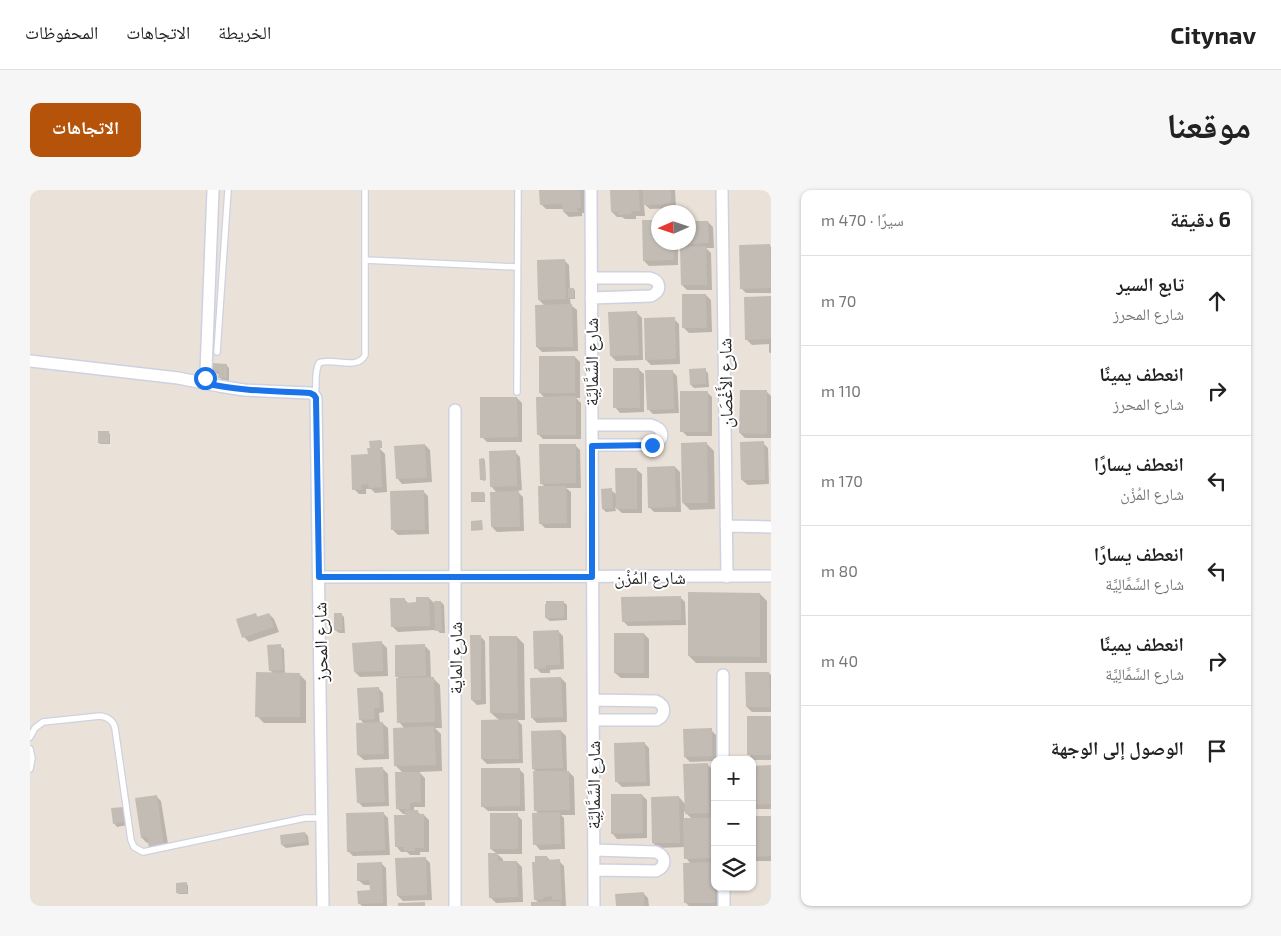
<!DOCTYPE html>
<html lang="ar">
<meta charset="utf-8">
<style>
:root{--surface:#fff;--page:#f6f6f6;--text:#222;--muted:#767676;--line:#e0e0e0;--accent:#b45309}
body{margin:0;font-family:"Exo 2","Noto Naskh Arabic",sans-serif;background:var(--page);color:var(--text);direction:rtl}
.controls{position:absolute;right:15px;bottom:15px;display:grid;overflow:hidden;border-radius:10px;box-shadow:0 1px 4px #0004}
.controls button{width:45px;height:45px;display:grid;place-items:center;padding:0;border:0;border-bottom:1px solid var(--line);background:var(--surface);color:var(--text);font:25px sans-serif}
.compass{position:absolute;left:621px;top:15px;width:45px;height:45px;border-radius:50%;background:var(--surface);box-shadow:0 1px 4px #0004;rotate:267deg}
.stop{position:absolute;width:15px;height:15px;margin:-11px;border:4px solid #1a73e8;border-radius:50%;background:#fff}
.stop.end{background:#1a73e8;border-color:#fff;box-shadow:0 1px 5px #0008}
.list{margin:0;padding:0;list-style:none}
h2{display:flex;justify-content:space-between;align-items:center;height:65px;margin:0;padding:0 20px;font-size:21px}
h2 small{font-size:16px;font-weight:400;color:var(--muted)}
.list li{display:grid;grid-template-columns:32px 1fr auto;gap:15px;align-items:center;box-sizing:border-box;height:90px;padding:0 20px;border-top:1px solid var(--line)}
.list b{display:block;font-size:19px;white-space:nowrap}
.list p{margin:0;font-size:16px;white-space:nowrap;color:var(--muted)}
.list em{font-size:16px;font-style:normal;color:var(--muted)}
.icon{flex:none;width:28px;height:28px;fill:none;stroke:currentColor;stroke-width:2;stroke-linecap:round;stroke-linejoin:round}
.map{position:relative;flex:none;width:741px;height:716px;overflow:hidden;direction:ltr;border-radius:10px}
header{display:flex;align-items:center;gap:30px;box-sizing:border-box;height:70px;padding:0 25px;background:var(--surface);border-bottom:1px solid var(--line)}
header strong{font-size:24px}
nav{display:flex;gap:28px;margin-inline-start:auto;font-size:18px}
.intro{display:flex;align-items:center;justify-content:space-between;box-sizing:border-box;height:120px;padding:0 30px}
h1{margin:0;font-size:35px}
.button{padding:12px 22px;border-radius:10px;background:var(--accent);color:#fff;font-size:18px;font-weight:700}
main{display:flex;gap:30px;padding:0 30px}
aside{flex:1;background:var(--surface);border-radius:10px;box-shadow:0 1px 4px #0004}
.map>svg:first-child{display:block}
.shadow{fill:#0003;fill-rule:evenodd}
.building{fill:#c2bcb5}
.lines{fill:none;stroke-linecap:round;stroke-linejoin:round}
.service-casing{stroke:#ced1e1;stroke-width:8}
.minor-casing{stroke:#ced1e1;stroke-width:14}
.service{stroke:#fff;stroke-width:5.5}
.minor{stroke:#fff;stroke-width:11}
.route{stroke:#1a73e8;stroke-width:6}
.labels{text-anchor:middle;dominant-baseline:central;stroke-width:4;stroke-linejoin:round;paint-order:stroke}
.street-label{font-size:18px;fill:#272727;stroke:#fff}
</style>
<header>
<strong>Citynav</strong>
<nav><a>الخريطة</a><a>الاتجاهات</a><a>المحفوظات</a></nav>
</header>
<div class="intro"><h1>موقعنا</h1><a class="button">الاتجاهات</a></div>
<main>
<aside>
<h2>6 دقيقة<small>سيرًا · 470 m</small></h2>
<ul class="list">
<li><svg class="icon" aria-label="ahead" viewBox="0 0 24 24"><path d="M12 20V5M6 11l6-6 6 6"/></svg><div><b>تابع السير</b><p>شارع المحرز</p></div><em>70 m</em></li>
<li><svg class="icon" aria-label="right" viewBox="0 0 24 24"><path d="M7 20v-9h11M14 6l5 5-5 5"/></svg><div><b>انعطف يمينًا</b><p>شارع المحرز</p></div><em>110 m</em></li>
<li><svg class="icon" aria-label="left" viewBox="0 0 24 24"><path d="M17 20v-9H6M10 6l-5 5 5 5"/></svg><div><b>انعطف يسارًا</b><p>شارع المُزْن</p></div><em>170 m</em></li>
<li><svg class="icon" aria-label="left" viewBox="0 0 24 24"><path d="M17 20v-9H6M10 6l-5 5 5 5"/></svg><div><b>انعطف يسارًا</b><p>شارع السَّمَّالِيَّة</p></div><em>80 m</em></li>
<li><svg class="icon" aria-label="right" viewBox="0 0 24 24"><path d="M7 20v-9h11M14 6l5 5-5 5"/></svg><div><b>انعطف يمينًا</b><p>شارع السَّمَّالِيَّة</p></div><em>40 m</em></li>
<li><svg class="icon" aria-label="arrive" viewBox="0 0 24 24"><path d="M6 21V4h12l-3 4 3 4H6"/></svg><div><b>الوصول إلى الوجهة</b></div></li>
</ul>
</aside>
<div class="map">
<svg width="741" height="716" viewBox="0 0 741 716">
<rect width="100%" height="100%" fill="#eae2d8"/>
<path class="shadow" d="M511 0H554L555 23H552V26L539 27 534 22V19H516L511 14Z
M581 0H645L646 18 620 19 614 14 615 26H606V29H595L592 27H587L582 22Z
M628 31V52H648V75L619 76 614 71 613 32Z
M678 32 683 37 684 58H676L681 63 682 100H657L652 95 656 58 651 52H658Z
M740 56 741 57V103H716L711 98Z
M534 70 539 75 540 99 545 100V109H540L541 115 547 120 548 161 512 162 507 157 515 116 509 110Z
M676 105 681 110 682 142 659 143 654 138Z
M741 107V163H740L739 162V154L722 155 717 150Z
M607 123 612 128 613 170 586 171 581 166Z
M644 129 649 134 650 174 621 175 616 170Z
M545 167 550 172V208H546L551 213V249H513L508 244 515 208 510 203Z
M196 175 199 178V191H193L190 188V184H187L184 180Z
M608 179 614 184V222L590 223 585 217Z
M675 180 678 183 679 197 664 198 661 195Z
M642 181 647 186 649 223 623 224 618 219Z
M677 202 682 207V246H657L652 241Z
M737 202 741 206V248H715L710 243Z
M487 208 492 213V252H457L452 247Z
M79 243 80 244V254H70L69 252Z
M351 251 352 252V258H349L355 264 357 302 345 303 341 299H336V304H329L324 299 339 265Z
M733 253 738 258 739 294 718 295 712 290Z
M677 254 684 261 685 319 660 320 653 313Z
M395 255 400 260 402 292 372 294 367 288Z
M545 255 550 260 551 298H536L541 302V338H515L510 333 515 297 511 293Z
M485 262 490 267 492 300 487 301 493 307 494 341 467 342 462 337 467 303 461 296Z
M454 269 455 271 456 290 453 291 452 289Z
M645 277 650 282 651 322H624L619 317Z
M606 279 612 284V323H592L585 317 586 321 576 322 573 319 581 300 587 305Z
M393 301 398 306 399 344 368 345 363 340Z
M454 303 455 304V312H443L442 311Z
M730 404 737 411V473H666L659 466Z
M650 407 655 412 656 435 598 436 593 431Z
M399 408 406 415 411 412 414 415 415 443H410L405 438V440L368 442 363 437 374 409 379 414H387Z
M533 412 537 415V430L520 431 516 428Z
M225 424 229 428 239 424 244 429 249 442 219 452 214 447Z
M311 424 314 427 315 443H309L305 440Z
M528 441 533 446 534 479 520 480V483H511L506 478Z
M614 444 619 449V488H591L585 483Z
M450 446 455 451 456 514 447 515 442 510Z
M487 447 494 454 495 530H487L492 535 493 573 457 574 452 569 470 531 461 523Z
M352 453 357 458 358 486 330 487 325 482Z
M250 456 254 459 255 484H269L276 491V533H234L227 526 244 484 240 480Z
M395 456 400 461 401 488H403L410 495 412 538H405L411 544 412 581 389 582 395 588V617H384V621H387L391 625H394L399 630V662H390V665H380L377 662H371L366 656 377 626V624H373L368 619 373 583 366 576 375 539 369 532 370 490 367 486Z
M739 483 741 485V522H722L717 517Z
M531 488 536 493 537 532 507 533 502 528Z
M348 498 353 503 354 522 349 523 350 533H352L358 538 359 569 334 570 328 565 334 534 330 529Z
M741 527V570H724L719 565Z
M681 540 686 545 687 570H685V571L660 572 655 567Z
M531 541 536 546 537 582H539L544 587 545 625H531L534 628 535 659 510 660 505 654 509 624 505 620 508 583 503 579Z
M614 553 619 558 620 596 592 597 587 592Z
M677 574 682 579 683 627H681L685 631V673H683L685 674V697H689L690 716H659L656 713 661 674 656 668 655 657 628 658 623 653 649 607 656 615ZM654 621 663 630H654Z
M741 576V619H725L722 617V577Z
M352 578 358 584 359 616 333 617 328 612Z
M489 579 494 584 495 621H458L452 616Z
M612 605 617 610V648L587 649 582 643Z
M126 606 131 611 139 660 125 662 120 657 119 652 117 653 112 648Z
M92 618 96 621 97 635 87 637 84 633Z
M353 623 358 628 360 665 323 666 318 661Z
M487 625 492 630V664H467L473 669V672H487L492 677 493 712 466 713 461 708 467 664 461 659Z
M741 627V671H722V628Z
M275 643 278 646 279 655 256 658 252 655Z
M517 667 521 671H529L534 676 536 716H503L509 713 505 709Z
M395 668 400 673 402 710 373 711 368 706Z
M351 673 356 678 357 716H332L329 713 341 701V695H334L328 690Z
M156 694 158 695V704H149L147 703Z
M613 703 618 708 619 716H587Z"/>
<path class="building" d="M509 0H550L551 18H547L548 22H533L532 14 510 15Z
M580 0H609L610 21H601L602 24 588 25V22H581Z
M613 0H641V14L613 15Z
M612 30H628V52H643L644 70 613 71Z
M658 31H678L679 53 658 54Z
M740 54 741 98 710 99 709 55Z
M676 56 677 95H651L650 57Z
M535 69 536 109 508 110 507 70Z
M538 98H544V108H538Z
M652 104H676L677 138H652Z
M741 106V149L715 150 714 107Z
M542 114 543 157H506L505 115Z
M607 121 609 165 580 166 578 122Z
M645 127 646 169 615 170 614 128Z
M509 166H545V203H509Z
M182 173 197 174V188H188L189 181H182Z
M583 178H609L610 218H583Z
M676 178V194L660 195 659 179Z
M615 180H643L644 219 617 220Z
M710 200H737V244L709 243Z
M650 201H678V242H650Z
M546 206V245H507L506 207Z
M450 207H487L488 247 450 248Z
M68 241H79V253H68Z
M351 250 352 257H350L352 297 339 298 338 294 331 295 332 299 322 300 321 265 338 264 337 258H340L339 251Z
M734 251 735 290H711L710 252Z
M677 252 678 313H652L651 253Z
M395 254 397 288 366 289 364 256Z
M509 254H546V293L510 294Z
M486 260 487 296 460 297 459 261Z
M454 268 456 290H450L449 269Z
M645 276 646 317 618 318 617 277Z
M585 278H607V319H586Z
M508 296H536L537 333 509 334Z
M582 298 583 319H572L571 299Z
M394 300 395 340H361L360 301Z
M489 301 490 337H461L460 302Z
M441 302H454L455 311 441 312Z
M452 330 453 340 441 341V331Z
M658 402 730 403V467L658 466Z
M651 406V430L592 432 591 407Z
M386 407H399L400 436 361 437 360 408H375V413L386 412Z
M404 411H411L412 441H405Z
M516 411H534V428H515V414H516Z
M226 423 227 427 239 423 244 437 212 448 206 429Z
M304 423H312V440H304Z
M529 440 530 475H516V478L504 479 503 441Z
M584 443H614V483H584Z
M440 445H451V510H441Z
M459 446H487L488 523H460Z
M352 451 353 481 324 482 322 453Z
M251 454 253 480 239 481 237 455Z
M395 454 396 486 365 487V455Z
M226 482 270 483V527H225Z
M715 482H739L740 517H716Z
M404 487 405 532 367 533 366 488Z
M531 487 533 527 501 528 500 488Z
M349 497 350 518H344L345 529 329 530 327 498Z
M717 526H741V565H717Z
M488 529 489 569H451V530Z
M353 532 354 564 327 565 326 533Z
M404 536 406 575 364 576 363 538Z
M682 538V566L654 567 653 539Z
M531 540 533 578 502 579 501 541Z
M615 552 616 592H585L584 553Z
M678 573 679 623 655 624 653 574Z
M741 575V614L722 615V576Z
M353 577 355 612 327 613 325 578Z
M451 578H490V616L451 617Z
M503 581H539L540 620 504 621Z
M365 582H390L391 612 380 613V619H366Z
M581 604H612L613 643 581 644Z
M127 605 134 656 119 658 117 647 111 648 105 608Z
M649 606 650 653H622L621 607Z
M93 617 95 632 83 634 81 618Z
M375 620H388V624H394V658H385V661H374V657H365L364 625H375Z
M354 622 355 660 317 662 316 623Z
M530 622 531 654 503 655 502 623Z
M460 623H488V659H460Z
M722 626H741V666L722 667Z
M653 628H684V668L654 669Z
M275 642 277 652 251 655 250 645Z
M458 663H468V671H487L488 707 459 708Z
M505 666H517V670L530 669 532 710H522V706L513 707 514 709 504 710 502 672H505Z
M396 667 397 705 367 706 365 668Z
M352 672 353 713 328 714 327 701 340 700 339 690 327 691V673Z
M684 672 685 713H654L653 673Z
M157 692V703H146V693Z
M614 702V716H586L585 704Z
M531 711V716H501V712Z
M395 712V716H368V713Z"/>
<g class="lines">
<defs>
<path id="service" d="M335 70 487 77
M187 162 198 0
M487 202 488 0
M285 206C287 196 284 182 289 173 302 167 328 181 335 165V0
M0 547 5 538 13 532 70 526C78 527 83 530 85 538L101 650 104 657 113 662 275 628H292
M0 559 2 568 0 579"/>
<path id="minor" d="M561 0 564 716
M692 0 697 387
M561 108 621 106C632 101 631 91 620 88H561
M0 171 148 188 189 196 214 200 280 203 284 205 286 208 293 716
M174 193 176 181 183 0
M425 220V716
M562 235H621C634 238 636 250 623 255H562
M696 336 741 337
M289 387 741 386
M693 485V570
M563 510 626 511C636 515 636 525 627 530H563
M564 660 626 662C636 666 637 676 626 681L564 680
M694 697V716"/>
</defs>
<use href="#service" class="service-casing"/>
<use href="#minor" class="minor-casing"/>
<use href="#service" class="service"/>
<use href="#minor" class="minor"/>
</g>
<g class="lines">
<path class="route" d="M175 188 174 193C209 201 244 201 280 203L284 205 286 208 289 387H562V256L622 255"/>
</g>
<g class="labels">
<g class="street-label">
<text transform="translate(561 172) rotate(-90)">شارع السَّمَّالِيَّة</text>
<text transform="translate(695 193) rotate(-91)">شارع الأَغْصَان</text>
<text x="620" y="387">شارع المُزْن</text>
<text transform="translate(290 452) rotate(-91)">شارع المحرز</text>
<text transform="translate(425 468) rotate(-90)">شارع الماية</text>
<text transform="translate(563 595) rotate(-90)">شارع السَّمَّالِيَّة</text>
</g>
</g>
</svg>
<div class="controls">
<button>+</button>
<button>−</button>
<button><svg class="icon" aria-label="layers" viewBox="0 0 24 24"><path d="M12 4l9 5-9 5-9-5zM3 14l9 5 9-5"/></svg></button>
</div>
<svg class="compass" viewBox="-18 -18 36 36"><path d="M0-13l5 13h-10z" fill="#e53935"/><path d="M0 13l5-13h-10z" fill="#767676"/></svg>
<div class="stop" style="left:175px;top:188px"></div>
<div class="stop end" style="left:622px;top:255px"></div>
</div>
</main>
